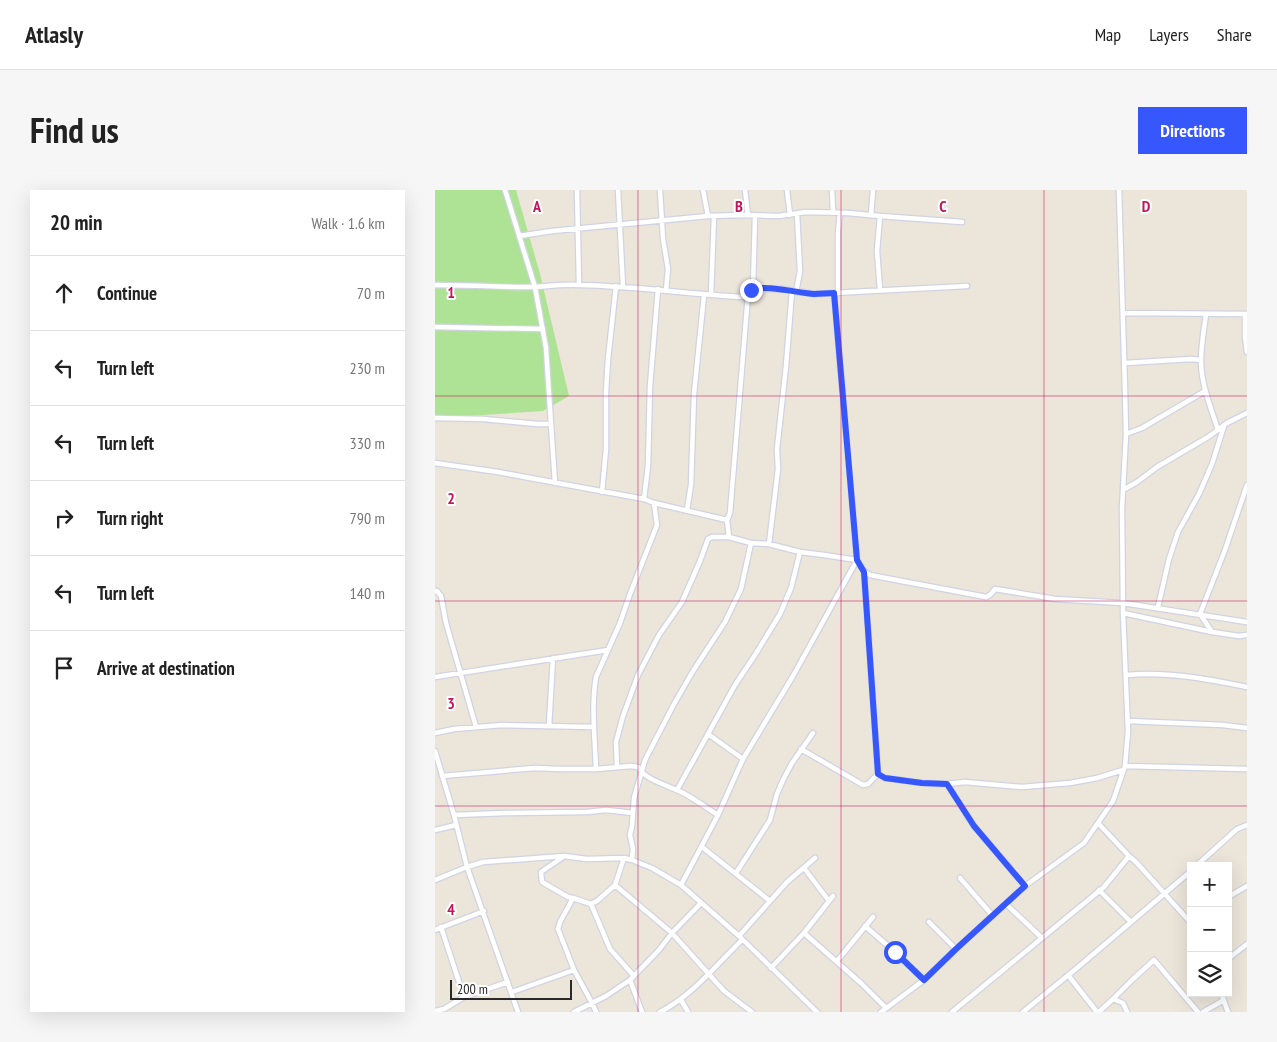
<!DOCTYPE html>
<meta charset="utf-8">
<style>
:root{--surface:#fff;--page:#f6f6f6;--text:#222;--muted:#767676;--line:#e0e0e0;--accent:#3657fc}
body{margin:0;font-family:"PT Sans Narrow",sans-serif;background:var(--page);color:var(--text)}
.controls{position:absolute;right:15px;bottom:15px;display:grid;overflow:hidden;border-radius:0px;box-shadow:0 5px 20px #0002}
.controls button{width:45px;height:45px;display:grid;place-items:center;padding:0;border:0;border-bottom:1px solid var(--line);background:var(--surface);color:var(--text);font:25px sans-serif}
.scale{position:absolute;left:15px;bottom:12px;width:122px;box-sizing:border-box;padding-left:5px;border:2px solid #292929;border-top:0;font-size:14px;line-height:18px;white-space:nowrap;color:#292929;-webkit-text-stroke:4px #fff;paint-order:stroke}
.stop{position:absolute;width:15px;height:15px;margin:-11px;border:4px solid #3657fc;border-radius:50%;background:#fff}
.stop.end{background:#3657fc;border-color:#fff;box-shadow:0 1px 5px #0008}
.list{margin:0;padding:0;list-style:none}
h2{display:flex;justify-content:space-between;align-items:center;height:65px;margin:0;padding:0 20px;font-size:21px}
h2 small{font-size:16px;font-weight:400;color:var(--muted)}
.list li{display:grid;grid-template-columns:32px 1fr auto;gap:15px;align-items:center;box-sizing:border-box;height:75px;padding:0 20px;border-top:1px solid var(--line)}
.list b{display:block;font-size:19px;white-space:nowrap}
.list em{font-size:16px;font-style:normal;color:var(--muted)}
.icon{flex:none;width:28px;height:28px;fill:none;stroke:currentColor;stroke-width:2;stroke-linecap:round;stroke-linejoin:round}
.map{position:relative;flex:none;width:812px;height:822px;overflow:hidden;border-radius:0px}
header{display:flex;align-items:center;gap:30px;box-sizing:border-box;height:70px;padding:0 25px;background:var(--surface);border-bottom:1px solid var(--line)}
header strong{font-size:24px}
nav{display:flex;gap:28px;margin-inline-start:auto;font-size:18px}
.intro{display:flex;align-items:center;justify-content:space-between;box-sizing:border-box;height:120px;padding:0 30px}
h1{margin:0;font-size:35px}
.button{padding:12px 22px;border-radius:0px;background:var(--accent);color:#fff;font-size:18px;font-weight:700}
main{display:flex;gap:30px;padding:0 30px}
aside{flex:1;background:var(--surface);border-radius:0px;box-shadow:0 5px 20px #0002}
.map>svg:first-child{display:block}
.green{fill:#aee395}
.lines{fill:none;stroke-linecap:round;stroke-linejoin:round}
.minor-casing{stroke:#d0d3e2;stroke-width:7}
.minor{stroke:#fff;stroke-width:4.5}
.route{stroke:#3657fc;stroke-width:6}
.grid{fill:none;stroke:#c2185b;stroke-width:1;stroke-opacity:0.55}
.grid-label{font-size:16px;text-anchor:middle;font-weight:bold;fill:#c2185b;stroke:#fff;stroke-width:4;stroke-linejoin:round;paint-order:stroke}
</style>
<header>
<strong>Atlasly</strong>
<nav><a>Map</a><a>Layers</a><a>Share</a></nav>
</header>
<div class="intro"><h1>Find us</h1><a class="button">Directions</a></div>
<main>
<aside>
<h2>20 min<small>Walk · 1.6 km</small></h2>
<ul class="list">
<li><svg class="icon" aria-label="ahead" viewBox="0 0 24 24"><path d="M12 20V5M6 11l6-6 6 6"/></svg><div><b>Continue</b></div><em>70 m</em></li>
<li><svg class="icon" aria-label="left" viewBox="0 0 24 24"><path d="M17 20v-9H6M10 6l-5 5 5 5"/></svg><div><b>Turn left</b></div><em>230 m</em></li>
<li><svg class="icon" aria-label="left" viewBox="0 0 24 24"><path d="M17 20v-9H6M10 6l-5 5 5 5"/></svg><div><b>Turn left</b></div><em>330 m</em></li>
<li><svg class="icon" aria-label="right" viewBox="0 0 24 24"><path d="M7 20v-9h11M14 6l5 5-5 5"/></svg><div><b>Turn right</b></div><em>790 m</em></li>
<li><svg class="icon" aria-label="left" viewBox="0 0 24 24"><path d="M17 20v-9H6M10 6l-5 5 5 5"/></svg><div><b>Turn left</b></div><em>140 m</em></li>
<li><svg class="icon" aria-label="arrive" viewBox="0 0 24 24"><path d="M6 21V4h12l-3 4 3 4H6"/></svg><div><b>Arrive at destination</b></div></li>
</ul>
</aside>
<div class="map">
<svg width="812" height="822" viewBox="0 0 812 822">
<rect width="100%" height="100%" fill="#ece5da"/>
<path class="green" d="M0 0H81L105 84 134 206 108 221 0 228Z"/>
<g class="lines">
<defs>
<path id="minor" d="M142 0 144 95
M183 0 188 97
M225 0 228 49 233 79 231 100
M268 0 273 26
M310 0 313 25
M352 0 355 25
M397 0 398 22
M436 25 438 0
M84 46 117 41 273 26 306 25 344 26 371 22 413 23 445 26 527 32
M0 95C33 95 66 97 99 97 114 96 129 94 145 95 199 96 253 104 308 107L313 105 318 99H347L379 104 532 96
M318 99 320 26
M445 100 442 61 445 26
M361 102 365 81 362 24
M399 103 422 370 429 381 435 385 551 407 555 405 560 399 620 409 688 413 812 432
M403 103V43L405 23
M276 105 279 26
M688 123 812 124
M771 124C769 139 766 155 766 171 766 194 776 218 783 240
M810 124V147L812 162
M0 137 108 139
M690 173 756 169 766 170
M0 228 49 229 102 234H116L111 158 100 97 70 0
M116 234 120 293
M691 244 707 238 770 201
M0 273 63 282 209 309 219 313 292 330 294 347 316 353 334 354 365 362 389 365 422 370
M812 295 790 360 765 424 777 442 804 446 812 445
M688 300 702 292 722 277 773 247 792 233 812 223
M167 302 171 259V202L173 169 181 96
M209 309 213 276 215 196 223 99
M219 313 222 335 195 404 185 433 161 487C156 515 160 550 161 579L196 576 203 577C211 591 236 596 250 604 261 610 272 618 283 625
M252 320 256 295 259 204 269 105
M292 330 295 323 313 105
M334 354 343 279 342 259 351 176 357 101
M429 381 443 584
M0 401H2L6 406 11 433 41 537
M723 417 734 369 743 342 764 304 777 274 789 236
M688 423 777 442
M692 485C732 481 772 489 812 497
M0 487 173 460
M693 531 788 535 812 538
M114 536 118 468
M0 543 19 539 67 535 159 537
M273 544 308 569
M366 559 428 595 433 594 443 584 450 588 487 593 512 594 530 592 587 597 635 593 662 588 688 580
M0 561 19 625 32 677 83 822
M690 576 812 579
M182 577 181 552 188 526 203 485 224 445 247 412 265 371 273 349 277 347H294
M7 586 100 578 126 579H161
M512 594 539 636 590 696
M242 600 300 495 320 465 345 424 356 398 365 362
M19 625 70 623 152 622 171 620 198 623
M0 640 21 635
M267 657 335 711
M694 666 701 672 756 733
M128 667 106 682 107 692 133 707 138 708 156 714 162 711 180 695 189 668
M197 670 198 659 195 645 197 636 199 608 210 570 239 514 258 481 290 432 306 399 316 353
M761 676 802 639 812 635
M369 678 394 711
M301 683 335 630 342 604 348 590 357 573 378 543
M525 688 558 726
M0 690 32 677 48 672 129 666 152 669 189 668 197 670 217 678 246 695 304 746 382 822
M180 695 237 743 289 801 317 822
M246 695 283 625 308 569 358 486 422 370
M664 700 696 732
M793 707 812 696
M138 708 125 732 123 739 139 780 157 813 161 822
M156 714 175 759 199 786
M571 714 607 748
M494 732 521 759
M430 736 460 762 489 790
M6 737 29 807
M0 740 49 721
M369 743 427 794 451 818
M304 746 352 692 380 668
M793 769 812 754
M402 771 438 727
M336 778 369 743 398 706
M633 785 662 822
M195 790 207 822
M77 802 139 780
M786 803 793 822
M678 809 697 790 719 770 763 822
M246 810 253 822
M0 821 9 819 29 807 73 792
M139 822 171 806 195 790 224 760 237 743 266 713
M225 822C258 805 281 775 307 750
M446 822 489 790 521 759 590 696 649 653 678 611 690 576 693 541 688 423 687 318 691 244 690 200 684 0
M517 822 669 697 694 666 663 633
M588 822 642 778 756 681
M664 822 678 809 688 813 692 822
M768 822 789 810"/>
</defs>
<use href="#minor" class="minor-casing"/>
<use href="#minor" class="minor"/>
</g>
<g class="lines">
<path class="route" d="M316 100C328 94 364 103 379 104 385 104 392 103 399 103L422 370 429 382 443 584 450 588 487 593 512 594 539 636 590 696 521 759 489 790 460 762"/>
</g>
<path class="grid" d="M203 0V822M406 0V822M609 0V822M0 206H812M0 411H812M0 616H812"/>
<g class="grid-label">
<text x="102" y="22">A</text>
<text x="304" y="22">B</text>
<text x="508" y="22">C</text>
<text x="711" y="22">D</text>
<text x="16" y="108">1</text>
<text x="16" y="314">2</text>
<text x="16" y="519">3</text>
<text x="16" y="725">4</text>
</g>
</svg>
<div class="controls">
<button>+</button>
<button>−</button>
<button><svg class="icon" aria-label="layers" viewBox="0 0 24 24"><path d="M12 4l9 5-9 5-9-5zM3 14l9 5 9-5"/></svg></button>
</div>
<div class="scale">200 m</div>
<div class="stop" style="left:460px;top:762px"></div>
<div class="stop end" style="left:316px;top:100px"></div>
</div>
</main>
